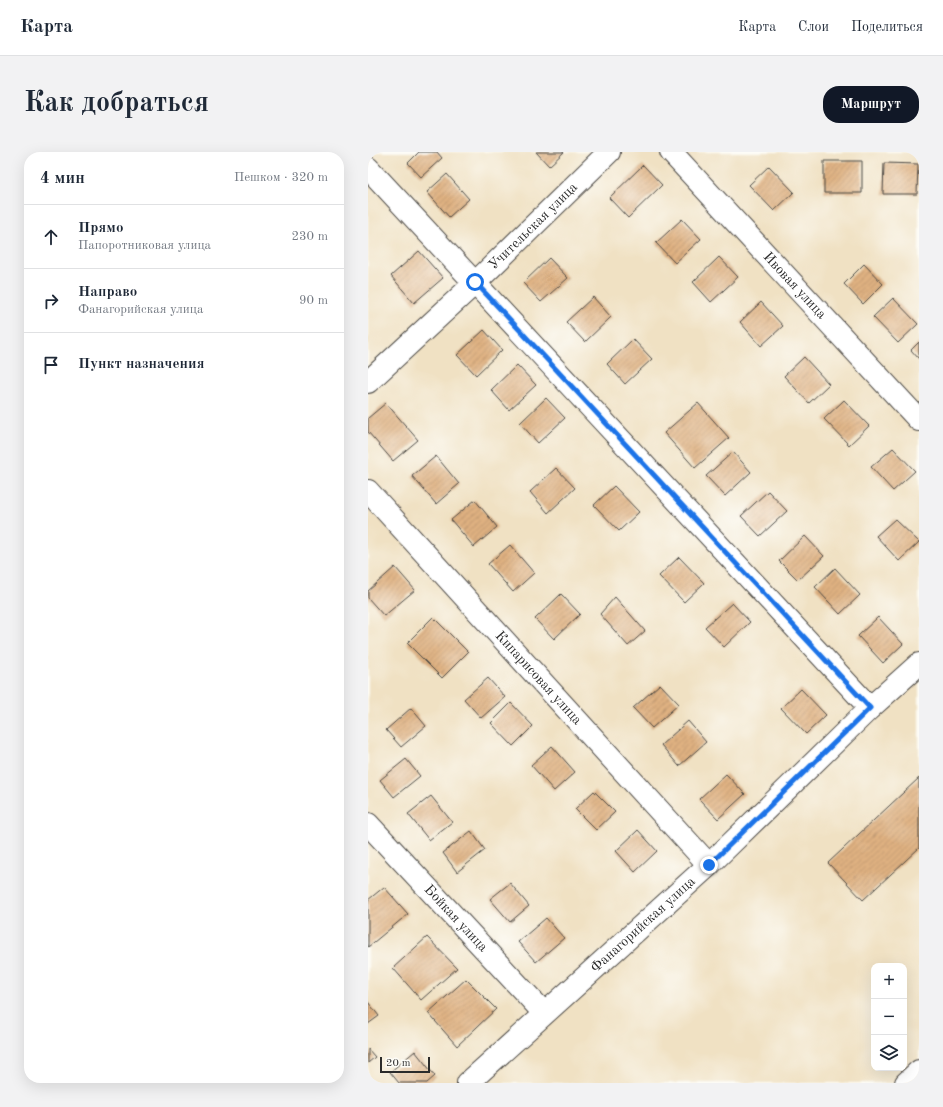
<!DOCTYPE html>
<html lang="ru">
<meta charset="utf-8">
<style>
:root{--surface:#fff;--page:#f2f2f3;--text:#1f2937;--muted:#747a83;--line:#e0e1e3;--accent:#111827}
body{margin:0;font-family:"Old Standard TT",serif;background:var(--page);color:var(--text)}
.controls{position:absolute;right:12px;bottom:12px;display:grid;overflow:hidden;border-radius:8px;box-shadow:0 4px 16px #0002}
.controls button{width:36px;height:36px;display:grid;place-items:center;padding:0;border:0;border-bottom:1px solid var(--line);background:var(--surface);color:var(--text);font:20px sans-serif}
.scale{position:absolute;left:12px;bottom:10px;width:50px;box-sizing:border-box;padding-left:4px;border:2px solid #2b2b2b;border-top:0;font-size:11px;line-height:14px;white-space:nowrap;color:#2b2b2b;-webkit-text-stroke:3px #fdfcf7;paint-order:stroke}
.stop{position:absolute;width:12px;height:12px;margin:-9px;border:3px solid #1a73e8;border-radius:50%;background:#fff}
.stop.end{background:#1a73e8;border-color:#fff;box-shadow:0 1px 4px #0008}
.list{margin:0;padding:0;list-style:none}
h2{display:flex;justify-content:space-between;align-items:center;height:52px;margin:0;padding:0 16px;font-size:17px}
h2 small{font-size:13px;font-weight:400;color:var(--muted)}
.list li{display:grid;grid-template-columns:26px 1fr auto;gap:12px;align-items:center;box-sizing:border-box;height:64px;padding:0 16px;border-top:1px solid var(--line)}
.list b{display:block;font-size:15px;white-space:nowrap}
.list p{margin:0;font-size:13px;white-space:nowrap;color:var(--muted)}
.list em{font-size:13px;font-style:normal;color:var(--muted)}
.icon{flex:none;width:22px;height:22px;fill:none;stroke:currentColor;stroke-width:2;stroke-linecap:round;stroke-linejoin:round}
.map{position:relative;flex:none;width:551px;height:931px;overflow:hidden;border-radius:16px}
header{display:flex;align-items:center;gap:24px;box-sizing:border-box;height:56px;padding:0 20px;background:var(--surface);border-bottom:1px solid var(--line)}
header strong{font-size:19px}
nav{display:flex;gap:22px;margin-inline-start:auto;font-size:14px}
.intro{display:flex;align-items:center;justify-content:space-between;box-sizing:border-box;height:96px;padding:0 24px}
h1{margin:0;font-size:28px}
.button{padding:10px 18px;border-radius:16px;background:var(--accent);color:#fff;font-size:14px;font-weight:700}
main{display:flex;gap:24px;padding:0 24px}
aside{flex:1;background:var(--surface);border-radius:16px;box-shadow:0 4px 16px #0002}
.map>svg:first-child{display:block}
.building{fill:url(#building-hatch)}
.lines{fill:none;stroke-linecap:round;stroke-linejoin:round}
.minor-casing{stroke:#494642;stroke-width:24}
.minor{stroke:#fff;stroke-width:22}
.route{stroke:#1a73e8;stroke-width:5}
.labels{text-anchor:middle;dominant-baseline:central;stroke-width:4;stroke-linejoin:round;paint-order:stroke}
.street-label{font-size:14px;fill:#2b2b2b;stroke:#fdfcf7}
</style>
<header>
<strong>Карта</strong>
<nav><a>Карта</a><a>Слои</a><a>Поделиться</a></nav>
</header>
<div class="intro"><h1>Как добраться</h1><a class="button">Маршрут</a></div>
<main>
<aside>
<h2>4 мин<small>Пешком · 320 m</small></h2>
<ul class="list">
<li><svg class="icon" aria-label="ahead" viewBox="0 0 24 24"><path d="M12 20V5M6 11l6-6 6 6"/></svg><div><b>Прямо</b><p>Папоротниковая улица</p></div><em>230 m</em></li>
<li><svg class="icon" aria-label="right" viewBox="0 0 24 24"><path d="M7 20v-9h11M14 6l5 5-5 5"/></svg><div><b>Направо</b><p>Фанагорийская улица</p></div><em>90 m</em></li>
<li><svg class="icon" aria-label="arrive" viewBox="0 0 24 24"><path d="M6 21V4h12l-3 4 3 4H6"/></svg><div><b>Пункт назначения</b></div></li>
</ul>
</aside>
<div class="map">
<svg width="551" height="931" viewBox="0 0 551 931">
<defs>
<pattern id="building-hatch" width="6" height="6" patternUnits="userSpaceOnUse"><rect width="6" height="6" fill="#dfb181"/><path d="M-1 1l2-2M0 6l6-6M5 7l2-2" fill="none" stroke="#b5906a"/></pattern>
</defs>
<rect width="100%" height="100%" fill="#fdfcf7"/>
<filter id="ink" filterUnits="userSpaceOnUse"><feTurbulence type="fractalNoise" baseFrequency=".025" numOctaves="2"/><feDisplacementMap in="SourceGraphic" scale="8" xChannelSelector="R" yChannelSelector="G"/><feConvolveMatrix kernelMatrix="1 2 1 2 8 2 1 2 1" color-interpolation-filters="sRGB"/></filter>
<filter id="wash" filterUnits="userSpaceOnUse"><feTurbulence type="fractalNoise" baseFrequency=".012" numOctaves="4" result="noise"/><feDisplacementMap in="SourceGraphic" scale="16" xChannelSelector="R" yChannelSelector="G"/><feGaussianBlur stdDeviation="0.9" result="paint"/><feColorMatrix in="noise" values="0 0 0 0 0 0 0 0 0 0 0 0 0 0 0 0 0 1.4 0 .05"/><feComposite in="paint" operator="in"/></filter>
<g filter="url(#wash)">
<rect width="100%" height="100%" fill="#f0e1c3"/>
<g id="blocks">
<path class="building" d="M51 0H69L74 6 53 25 40 11Z
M168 0H196L181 14Z
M456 9H494V41H456Z
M516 11 550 12 549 42H515Z
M275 13 294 33 260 66 241 46Z
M401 14 426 40 406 59 381 33Z
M79 22 101 47 81 65 59 40Z
M314 67 333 87 307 111 288 91Z
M51 99 75 126 46 151 23 124Z
M351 105 370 125 343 150 325 130Z
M181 106 200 126 173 150 155 131Z
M496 112 515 132 495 152 476 132Z
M225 145 243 165 217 190 198 170Z
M525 146 550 172 530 191 505 165Z
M393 150 415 174 393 194 372 170Z
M116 178 134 198 108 223 89 203Z
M265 187 284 207 257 232 239 212Z
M551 190V207L543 198Z
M436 205 461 232 441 251 416 224Z
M149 213 168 233 141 258 123 238Z
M178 246 197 266 170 291 152 271Z
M476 248 501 274 481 293 456 267Z
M18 251 50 288 25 309 0 280V266Z
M330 251 361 286 327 316 296 281Z
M525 296 547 319 525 339 503 315Z
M365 300 383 320 357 344 338 324Z
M68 304 91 332 68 352 44 324Z
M188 316 207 336 180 361 162 340Z
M246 334 271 360 251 379 226 353Z
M400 339 419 359 392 384 373 364Z
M107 348 129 375 106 395 83 368Z
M527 367 551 390 531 409 508 384Z
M437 384 456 404 430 428 411 409Z
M142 393 166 421 145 440 120 412Z
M311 405 336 431 316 450 291 424Z
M27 415 47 438 16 464 0 446V439Z
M467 416 492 443 472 462 447 435Z
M193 442 212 462 186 487 167 467Z
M247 445 277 479 260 494 232 462Z
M364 451 382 470 356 495 337 475Z
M65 465 100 500 74 526 39 491Z
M510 465 535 492 515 511 490 484Z
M120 526 137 545 113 566 96 547Z
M292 532 311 552 284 576 265 556Z
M433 537 458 563 438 582 413 556Z
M143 551 165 574 145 594 123 571Z
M43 556 58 574 33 595 18 578Z
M320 569 338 590 311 614 293 593Z
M184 594 207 620 186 639 163 613Z
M38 607 52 624 26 645 12 628Z
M358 622 377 642 350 667 331 647Z
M551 626V696L495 748 460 711Z
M226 639 247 660 228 678 207 657Z
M63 644 84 670 61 688 40 662Z
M270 678 289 699 267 720 248 699Z
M103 679 117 698 89 720 75 701Z
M142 731 161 754 142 770 122 747Z
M16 735 40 762 0 795V748Z
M178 766 196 786 168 810 150 790Z
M59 785 89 816 53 848 25 816Z
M98 827 128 857 89 894 60 861Z
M0 850 11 864 0 872Z
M0 897 7 905 0 911Z
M47 899 67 924 59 931H31L22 920Z"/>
</g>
</g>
<g filter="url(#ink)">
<use href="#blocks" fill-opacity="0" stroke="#494642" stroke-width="1"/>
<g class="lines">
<defs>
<g id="minor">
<path id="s1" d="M303 0 551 268"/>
<path d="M0 16 502 556"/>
<path id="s2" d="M0 230 107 131 241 0"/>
<path id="s3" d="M0 339 341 713"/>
<path id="s4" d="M0 672 176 861"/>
<path id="s5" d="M100 931 341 713 502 556 551 512"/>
<path d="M538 931 551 919"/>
</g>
</defs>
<use href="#minor" class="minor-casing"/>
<use href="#minor" class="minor"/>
</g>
</g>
<g class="lines" filter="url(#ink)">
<path class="route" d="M107 130 502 556 341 713"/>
</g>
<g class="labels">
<g class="street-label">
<text stroke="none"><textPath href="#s2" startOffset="227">Учительская улица</textPath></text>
<text stroke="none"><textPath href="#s1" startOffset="182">Ивовая улица</textPath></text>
<text stroke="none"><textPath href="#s3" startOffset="253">Кипарисовая улица</textPath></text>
<text stroke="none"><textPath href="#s4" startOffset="129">Бойкая улица</textPath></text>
<text stroke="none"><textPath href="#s5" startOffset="236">Фанагорийская улица</textPath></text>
</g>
</g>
</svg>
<div class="controls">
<button>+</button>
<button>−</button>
<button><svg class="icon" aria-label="layers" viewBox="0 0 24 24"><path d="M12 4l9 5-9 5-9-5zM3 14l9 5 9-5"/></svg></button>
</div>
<div class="scale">20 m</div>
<div class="stop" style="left:107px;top:130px"></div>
<div class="stop end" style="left:341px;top:713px"></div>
</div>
</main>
